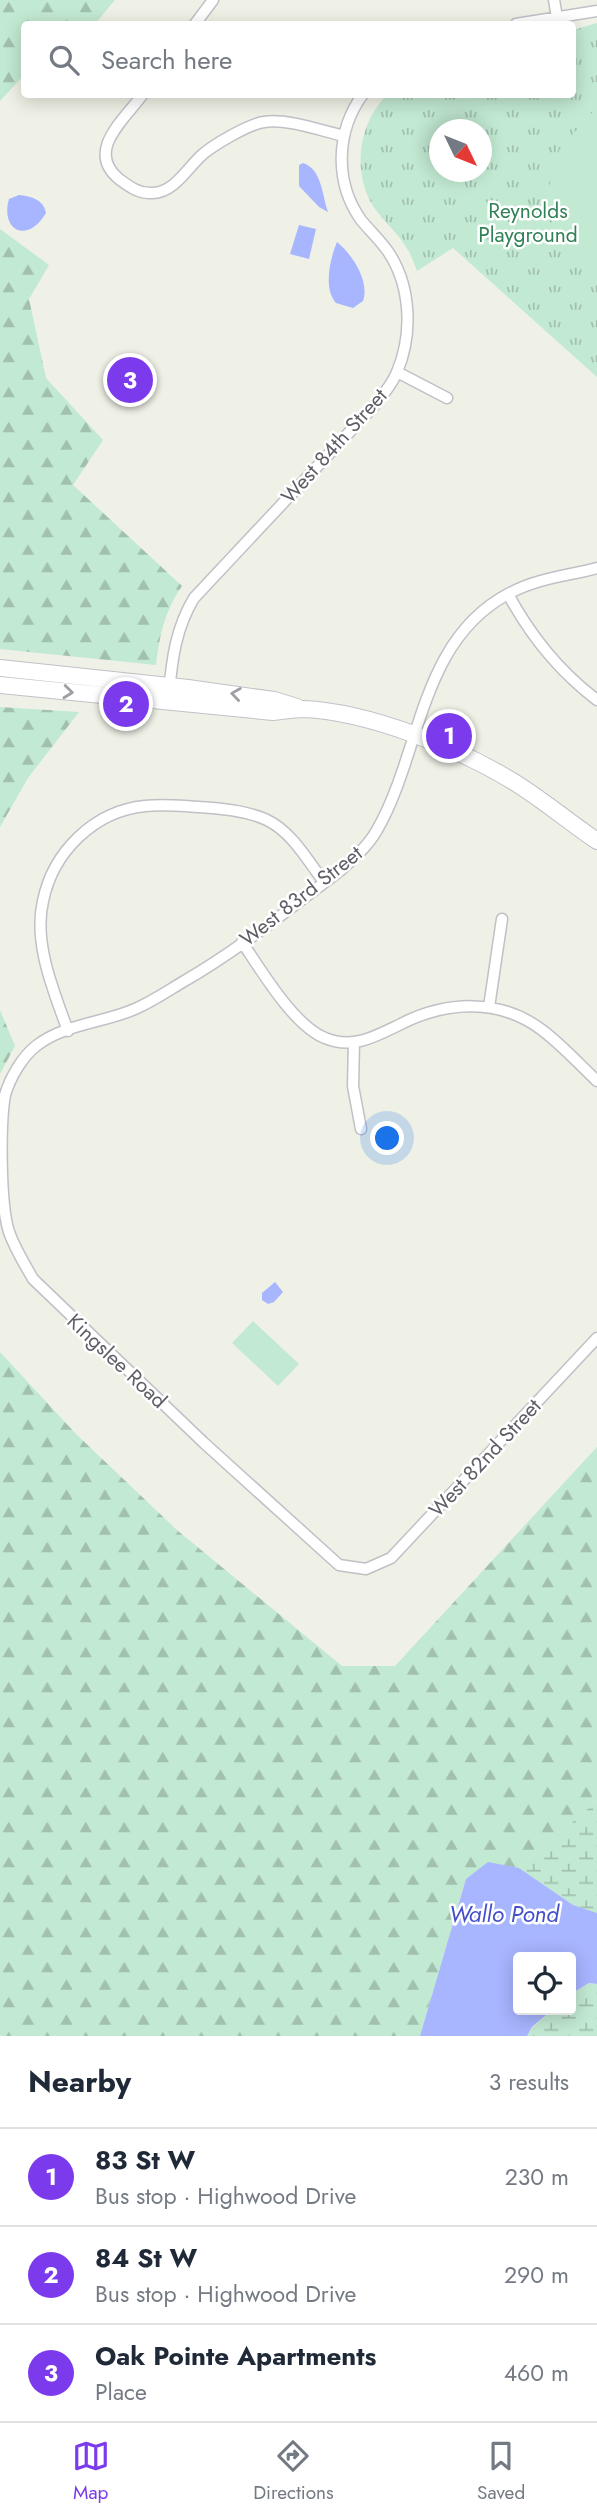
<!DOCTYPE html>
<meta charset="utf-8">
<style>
:root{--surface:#fff;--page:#f2f2f3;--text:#1f2937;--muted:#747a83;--line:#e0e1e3;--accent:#7c3aed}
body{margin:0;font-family:Jost,sans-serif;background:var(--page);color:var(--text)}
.controls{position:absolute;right:21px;bottom:21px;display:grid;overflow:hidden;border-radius:7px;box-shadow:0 4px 18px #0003}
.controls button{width:63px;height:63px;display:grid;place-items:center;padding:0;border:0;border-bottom:2px solid var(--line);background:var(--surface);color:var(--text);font:35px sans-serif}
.compass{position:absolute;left:429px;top:119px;width:63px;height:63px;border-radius:50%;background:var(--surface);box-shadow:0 4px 18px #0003;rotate:133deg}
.you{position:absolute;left:388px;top:1139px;width:24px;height:24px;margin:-18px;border:5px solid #fff;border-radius:50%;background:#1a73e8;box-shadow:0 0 0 10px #1a73e833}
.badge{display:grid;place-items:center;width:46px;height:46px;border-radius:50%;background:var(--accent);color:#fff;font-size:23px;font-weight:700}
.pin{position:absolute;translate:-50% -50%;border:4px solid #fff;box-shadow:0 2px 7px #0006}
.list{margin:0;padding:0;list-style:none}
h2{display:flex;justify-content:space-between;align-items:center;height:91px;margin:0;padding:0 28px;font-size:30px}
h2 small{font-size:23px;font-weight:400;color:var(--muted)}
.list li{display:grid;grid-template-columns:46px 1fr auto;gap:21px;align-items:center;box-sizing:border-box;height:98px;padding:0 28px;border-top:2px solid var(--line)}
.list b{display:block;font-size:26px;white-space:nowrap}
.list p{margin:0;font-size:23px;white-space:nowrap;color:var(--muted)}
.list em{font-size:23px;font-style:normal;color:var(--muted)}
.icon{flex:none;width:38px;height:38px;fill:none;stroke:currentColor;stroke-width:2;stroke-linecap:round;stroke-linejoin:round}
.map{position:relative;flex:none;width:597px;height:2036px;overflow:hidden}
.search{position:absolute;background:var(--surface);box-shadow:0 4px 18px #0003;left:21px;right:21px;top:21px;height:77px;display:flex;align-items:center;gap:18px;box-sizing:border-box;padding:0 24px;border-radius:7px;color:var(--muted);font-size:26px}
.sheet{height:385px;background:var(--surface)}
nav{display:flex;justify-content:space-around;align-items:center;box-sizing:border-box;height:98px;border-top:2px solid var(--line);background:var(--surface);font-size:19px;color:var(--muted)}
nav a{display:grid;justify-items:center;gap:4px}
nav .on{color:var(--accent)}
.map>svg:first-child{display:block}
.grass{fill:url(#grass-tufts);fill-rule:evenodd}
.forest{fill:url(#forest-firs)}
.wetland{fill:url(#wetland-marsh)}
.garden{fill:#c2e9d2}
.water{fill:#a8b5ff}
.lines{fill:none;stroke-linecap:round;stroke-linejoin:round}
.street-casing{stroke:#c0c0c7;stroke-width:13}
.secondary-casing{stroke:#c1c1c9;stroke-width:18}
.street{stroke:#fff;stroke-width:10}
.secondary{stroke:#fff;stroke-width:16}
.oneway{stroke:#9e9ea4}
.labels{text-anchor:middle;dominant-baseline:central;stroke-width:5;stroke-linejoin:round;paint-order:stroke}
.park-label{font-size:21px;fill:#318256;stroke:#fff}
.street-label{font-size:21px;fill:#5e5e67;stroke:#fff}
.water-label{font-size:23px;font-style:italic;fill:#444fc9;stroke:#fff}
</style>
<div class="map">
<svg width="597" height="2036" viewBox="0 0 597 2036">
<defs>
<pattern id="grass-tufts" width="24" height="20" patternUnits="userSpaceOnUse" patternTransform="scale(1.75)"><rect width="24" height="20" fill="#c2e9d2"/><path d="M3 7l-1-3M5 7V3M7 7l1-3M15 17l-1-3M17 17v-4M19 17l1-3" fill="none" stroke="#a1c0ae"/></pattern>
<pattern id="forest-firs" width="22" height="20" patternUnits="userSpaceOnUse" patternTransform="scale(1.75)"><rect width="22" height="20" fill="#c2e9d2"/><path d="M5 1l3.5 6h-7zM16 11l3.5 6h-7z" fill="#a1c0ae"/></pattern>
<pattern id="wetland-marsh" width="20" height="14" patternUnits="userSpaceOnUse" patternTransform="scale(1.75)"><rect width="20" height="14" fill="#c2e9d2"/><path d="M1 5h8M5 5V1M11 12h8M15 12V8" fill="none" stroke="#a1c0ae"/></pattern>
</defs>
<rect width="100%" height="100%" fill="#eff1e6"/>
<path class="grass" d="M597 23V377L453 248 417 271C414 263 411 254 406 247 396 230 378 217 369 199 353 164 360 122 387 95L572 94 573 30ZM440 130H482V172H440Z"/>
<path class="forest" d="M0 0H115L95 24H24V75L0 101Z
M0 229 49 265 29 299 46 378 103 440 73 485 182 586C165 610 159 636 156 665L0 649Z
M0 707 79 712 28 778 0 827Z
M0 1010 15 1046 0 1074Z
M0 1352 76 1434 178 1531 342 1666H395L597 1447V1801L519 1868 488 1863 466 1879 420 2036H0Z"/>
<path class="wetland" d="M597 1801V1913L573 1905 519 1868Z
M589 1983 597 1984V2036H527L532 2028 552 2010H571V1994Z"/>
<path class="garden" d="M597 107V270L578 253 554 225 547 195 559 150Z
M253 1321 299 1364 278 1386 232 1343Z"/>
<path class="water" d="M303 163C322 169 322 195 328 212L319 207 299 186V165Z
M19 195C31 196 44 200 46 213 27 245 0 230 9 199Z
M299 225 316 229 309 259 290 254Z
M337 242C352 254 370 281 363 301L353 308 336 303C323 288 330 259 337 242Z
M275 1282 283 1292 274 1302 268 1304 262 1300V1293Z
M488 1862 519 1868 573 1905 597 1913V1984L589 1983 571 1994V1957H518V2010H552L532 2027 527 2036H420L466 1879Z"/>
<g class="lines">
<defs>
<path id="street" d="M554 0 557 17
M195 24 213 0
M516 24 597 11
M143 94C124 120 85 151 119 179 130 187 139 194 153 193 175 192 187 168 203 154 215 144 249 124 264 122 286 118 322 131 344 136
M397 372 447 398
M597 568C567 576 538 578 510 593 419 640 422 752 377 830 368 846 354 858 341 870 289 909 237 951 181 983 166 992 151 1002 135 1009 103 1023 64 1024 36 1046 22 1057 10 1078 5 1095 0 1123 0 1204 9 1232 15 1249 24 1263 33 1279L203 1442 339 1565 366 1569 391 1558 597 1338
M508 594C530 635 560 672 597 700
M169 693C172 658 176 628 194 598L373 407C382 396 392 385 397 372 413 334 411 287 389 253 381 241 370 231 361 220 334 182 336 131 363 94
M242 942C261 970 294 1026 325 1038 353 1050 376 1036 401 1024 446 1001 500 998 542 1030 562 1045 579 1064 597 1081
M489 1007 502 919
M68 1031C54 992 33 943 43 901 53 852 94 811 145 806 163 804 181 806 199 807 222 809 245 810 267 820 292 832 308 861 324 882
M354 1042 353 1086 361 1129"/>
<path id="secondary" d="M0 668 188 688 274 700 297 707
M0 685 273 712C283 711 294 709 304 709 370 712 458 748 514 782 543 800 569 822 597 841"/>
</defs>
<use href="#street" class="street-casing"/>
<use href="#secondary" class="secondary-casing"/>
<use href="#street" class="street"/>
<use href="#secondary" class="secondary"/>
</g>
<defs><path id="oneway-chevron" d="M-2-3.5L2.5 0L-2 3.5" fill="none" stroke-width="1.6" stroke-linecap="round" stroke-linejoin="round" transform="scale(1.75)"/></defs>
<g class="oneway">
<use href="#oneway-chevron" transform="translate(68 692) rotate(6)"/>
<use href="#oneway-chevron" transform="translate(236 694) rotate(-172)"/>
</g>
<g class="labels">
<g class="park-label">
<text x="528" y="211">Reynolds<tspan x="528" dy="24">Playground</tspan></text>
</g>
<g class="street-label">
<text transform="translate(334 446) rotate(-48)">West 84th Street</text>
<text transform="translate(301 896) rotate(-38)">West 83rd Street</text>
<text transform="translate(117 1361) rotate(43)">Kingslee Road</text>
<text transform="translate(485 1458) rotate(-47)">West 82nd Street</text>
</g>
<g class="water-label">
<text x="504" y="1914">Wallo Pond</text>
</g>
</g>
</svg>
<div class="controls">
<button><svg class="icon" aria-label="locate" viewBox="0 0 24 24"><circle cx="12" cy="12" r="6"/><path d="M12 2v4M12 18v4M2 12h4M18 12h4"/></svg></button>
</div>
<svg class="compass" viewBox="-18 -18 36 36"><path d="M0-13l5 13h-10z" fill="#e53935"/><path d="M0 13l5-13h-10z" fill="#747a83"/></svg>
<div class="you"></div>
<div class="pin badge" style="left:449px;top:736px">1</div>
<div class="pin badge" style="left:126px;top:704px">2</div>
<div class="pin badge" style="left:130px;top:380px">3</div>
<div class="search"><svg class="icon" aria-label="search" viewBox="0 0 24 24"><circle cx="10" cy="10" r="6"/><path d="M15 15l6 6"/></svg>Search here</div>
</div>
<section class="sheet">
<h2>Nearby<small>3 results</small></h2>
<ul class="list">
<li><span class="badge">1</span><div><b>83 St W</b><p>Bus stop · Highwood Drive</p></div><em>230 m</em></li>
<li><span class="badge">2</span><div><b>84 St W</b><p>Bus stop · Highwood Drive</p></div><em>290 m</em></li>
<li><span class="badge">3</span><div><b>Oak Pointe Apartments</b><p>Place</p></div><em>460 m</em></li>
</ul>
</section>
<nav>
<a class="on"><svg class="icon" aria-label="map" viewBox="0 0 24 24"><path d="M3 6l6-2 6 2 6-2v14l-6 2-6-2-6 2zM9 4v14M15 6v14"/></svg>Map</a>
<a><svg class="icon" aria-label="directions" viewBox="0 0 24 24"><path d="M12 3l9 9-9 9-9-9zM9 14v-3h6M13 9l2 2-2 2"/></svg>Directions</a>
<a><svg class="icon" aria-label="saved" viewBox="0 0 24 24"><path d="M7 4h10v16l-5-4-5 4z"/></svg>Saved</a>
</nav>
